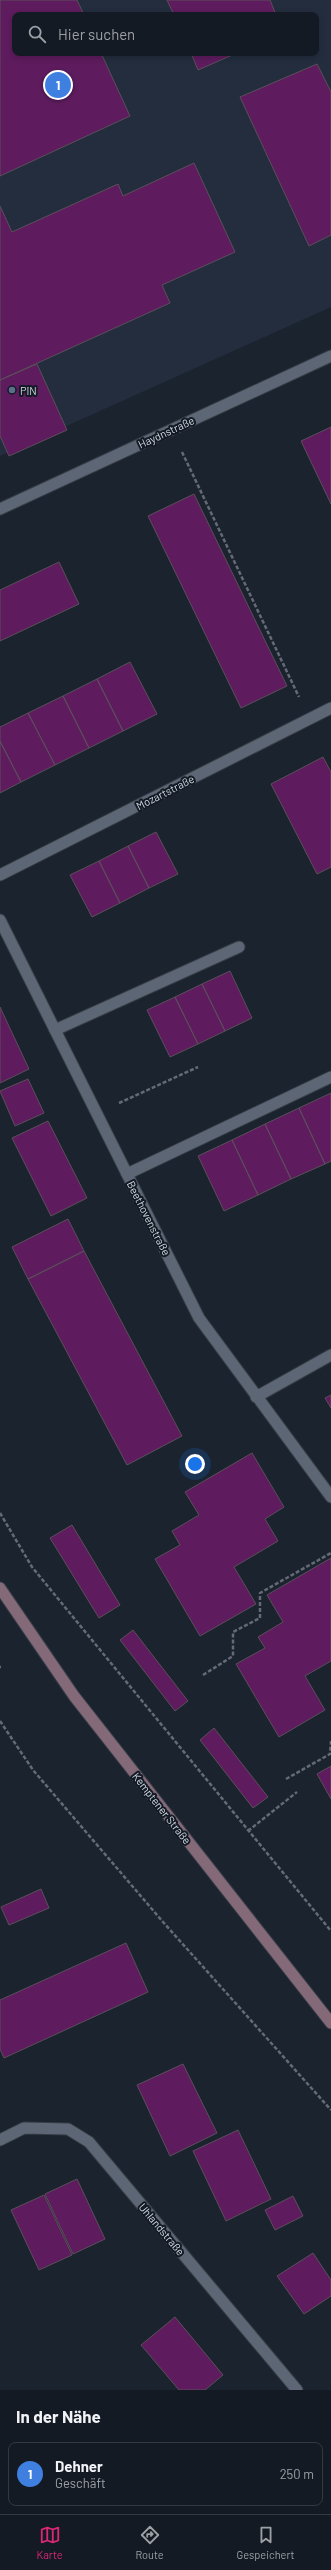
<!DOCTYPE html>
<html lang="de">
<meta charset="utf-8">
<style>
:root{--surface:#141a23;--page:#1d232b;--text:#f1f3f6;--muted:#9da1a6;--line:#333841;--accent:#db2777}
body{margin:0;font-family:Barlow,sans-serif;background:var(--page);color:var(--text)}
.you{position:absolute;left:195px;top:1464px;width:14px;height:14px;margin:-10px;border:3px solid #fff;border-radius:50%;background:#1a73e8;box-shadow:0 0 0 6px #1a73e833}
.badge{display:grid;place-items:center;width:26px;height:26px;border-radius:50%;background:var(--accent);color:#fff;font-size:13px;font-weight:700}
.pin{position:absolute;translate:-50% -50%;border:2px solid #fff;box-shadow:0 1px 4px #0006}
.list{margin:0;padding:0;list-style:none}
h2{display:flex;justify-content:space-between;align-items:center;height:52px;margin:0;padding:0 16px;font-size:17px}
h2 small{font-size:13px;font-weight:400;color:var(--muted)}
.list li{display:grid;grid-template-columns:26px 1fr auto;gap:12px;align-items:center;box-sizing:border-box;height:64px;margin:0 8px 8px;padding:0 8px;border:1px solid var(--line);border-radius:8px}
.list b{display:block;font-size:15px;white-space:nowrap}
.list p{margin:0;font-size:13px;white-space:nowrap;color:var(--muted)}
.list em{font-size:13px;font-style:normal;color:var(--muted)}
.icon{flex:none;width:22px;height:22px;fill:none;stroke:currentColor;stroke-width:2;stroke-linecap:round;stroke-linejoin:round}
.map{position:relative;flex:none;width:331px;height:2390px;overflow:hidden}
.search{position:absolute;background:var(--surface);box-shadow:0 2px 6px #0003;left:12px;right:12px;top:12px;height:44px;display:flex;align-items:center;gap:10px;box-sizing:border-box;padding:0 14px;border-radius:8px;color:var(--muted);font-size:15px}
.sheet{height:124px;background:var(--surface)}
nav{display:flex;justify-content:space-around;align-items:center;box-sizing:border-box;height:56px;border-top:1px solid var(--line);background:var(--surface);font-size:11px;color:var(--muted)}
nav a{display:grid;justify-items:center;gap:2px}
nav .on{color:var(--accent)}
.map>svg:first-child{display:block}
.built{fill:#232d3e;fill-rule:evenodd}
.building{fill:#5e1c5e;stroke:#5b4f5a}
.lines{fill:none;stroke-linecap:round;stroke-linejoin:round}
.service-casing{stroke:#373d46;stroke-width:13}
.minor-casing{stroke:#373d46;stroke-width:13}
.secondary-casing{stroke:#373d46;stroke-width:13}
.path{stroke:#646b76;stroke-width:2.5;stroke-dasharray:4 2;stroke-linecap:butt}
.service{stroke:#5c6674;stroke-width:11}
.minor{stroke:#5c6674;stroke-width:11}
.secondary{stroke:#846a78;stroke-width:11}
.service-dot{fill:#5c6f8a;stroke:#121a25;stroke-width:1.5}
.labels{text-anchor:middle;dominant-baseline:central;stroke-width:4;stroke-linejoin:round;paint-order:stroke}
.poi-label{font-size:11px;fill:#d3d8e0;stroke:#121a25;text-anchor:start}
.street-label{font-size:11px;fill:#d3d8e0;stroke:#121a25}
</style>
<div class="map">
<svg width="331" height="2390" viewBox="0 0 331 2390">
<rect width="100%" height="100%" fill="#1b232f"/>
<path class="built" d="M0 0H331V307L0 456ZM15 15H316V53H15Z"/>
<path class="building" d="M0 0H77L84 15H15V53H101L130 116 0 176Z
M167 0H270L276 15H174Z
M191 53H237L198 70Z
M317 64 331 92V235L309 246 240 97Z
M194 163 235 252 162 285 170 303 0 380V206L12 232 118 184 123 196Z
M37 364 67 430 9 456 0 436V380Z
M331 427V504L301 441Z
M194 494 287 686 241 708 148 516Z
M59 562 79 604 0 641V590Z
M130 662 157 714 123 731 97 679Z
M97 679 123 731 89 748 63 696Z
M63 696 89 748 55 765 28 713Z
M28 713 55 765 21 782 0 741V727Z
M0 741 21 782 0 793Z
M323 757 331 772V867L317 874 271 784Z
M156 832 178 874 149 888 128 846Z
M128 846 149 888 120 903 99 861Z
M99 861 120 903 92 917 70 875Z
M230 971 252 1018 225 1031 202 984Z
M202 984 225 1031 198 1044 175 997Z
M175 997 198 1044 170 1057 147 1010Z
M0 1007 29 1069 0 1083Z
M28 1079 44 1113 15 1126 0 1091Z
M331 1093V1161L325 1164 299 1108Z
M299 1108 325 1164 291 1179 265 1124Z
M48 1121 87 1198 51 1216 12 1138Z
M265 1124 291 1179 258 1195 232 1140Z
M232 1140 258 1195 224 1211 198 1156Z
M68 1219 84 1251 28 1279 12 1247Z
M84 1251 182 1436 127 1465 28 1279Z
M331 1395V1408L325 1398Z
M252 1453 284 1507 265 1519 278 1541 234 1567 256 1604 200 1636 155 1559 180 1545 172 1531 199 1515 185 1492Z
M72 1525 120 1605 99 1618 50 1538Z
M331 1558V1661L305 1676 325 1710 279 1737 236 1664 265 1648 258 1637 283 1622 267 1595Z
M133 1630 188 1701 175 1711 120 1640Z
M214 1728 268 1797 253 1808 200 1740Z
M331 1766V1799L317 1774Z
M41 1889 49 1908 9 1925 1 1907Z
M126 1943 148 1992 4 2058 0 2049V2000Z
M183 2064 217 2133 170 2156 137 2085Z
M238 2130 271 2199 226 2221 193 2151Z
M77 2179 105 2239 73 2254 45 2194Z
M44 2195 72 2255 39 2270 11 2210Z
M293 2196 303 2216 275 2230 265 2210Z
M313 2253 331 2280V2296L304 2314 277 2276Z
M175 2317 223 2375 205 2390H179L141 2345Z"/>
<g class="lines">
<defs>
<path id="service" d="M55 1030 239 947
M127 1174 331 1077"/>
<path id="minor" d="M0 509 331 356
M0 875 331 708
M0 920 199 1318 331 1497
M256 1397 331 1355
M0 2140 24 2128 68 2129 89 2142 297 2390"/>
<path id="secondary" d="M0 1588 74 1696 331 2023"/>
</defs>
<use href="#service" class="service-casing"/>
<use href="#minor" class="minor-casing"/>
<use href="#secondary" class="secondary-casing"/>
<path class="path" d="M182 452 299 697
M119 1103 198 1067
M0 1513 32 1567 331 1931
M0 1667H1
M203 1675 233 1656V1632L260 1618V1593L331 1553
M0 1721 33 1770 163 1922 331 2110
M286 1779 330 1754 331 1741
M248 1831 297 1792"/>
<use href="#service" class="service"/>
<use href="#minor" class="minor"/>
<use href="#secondary" class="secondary"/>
</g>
<circle class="service-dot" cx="12" cy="390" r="4"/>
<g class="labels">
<g class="poi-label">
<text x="20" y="390">PIN</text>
</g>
<g class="street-label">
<text transform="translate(166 432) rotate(-25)">Haydnstraße</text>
<text transform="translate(165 792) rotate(-27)">Mozartstraße</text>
<text transform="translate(149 1218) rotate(63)">Beethovenstraße</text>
<text transform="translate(162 1808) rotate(52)">Kemptener Straße</text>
<text transform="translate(162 2229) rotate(50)">Uhlandstraße</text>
</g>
</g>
</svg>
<div class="you"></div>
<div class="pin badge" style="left:58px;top:85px;background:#3f7fe0">1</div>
<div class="search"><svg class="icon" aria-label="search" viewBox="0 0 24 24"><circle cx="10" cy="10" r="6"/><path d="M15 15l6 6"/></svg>Hier suchen</div>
</div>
<section class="sheet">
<h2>In der Nähe<small></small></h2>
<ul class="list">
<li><span class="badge" style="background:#3f7fe0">1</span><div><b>Dehner</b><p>Geschäft</p></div><em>250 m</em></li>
</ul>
</section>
<nav>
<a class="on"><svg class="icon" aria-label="map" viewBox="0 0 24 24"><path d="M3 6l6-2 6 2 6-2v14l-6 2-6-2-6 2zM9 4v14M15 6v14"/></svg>Karte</a>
<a><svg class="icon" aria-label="directions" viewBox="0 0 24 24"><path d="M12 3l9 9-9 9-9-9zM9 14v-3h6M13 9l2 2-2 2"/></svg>Route</a>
<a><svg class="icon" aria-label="saved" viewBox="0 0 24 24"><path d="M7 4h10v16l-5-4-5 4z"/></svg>Gespeichert</a>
</nav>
